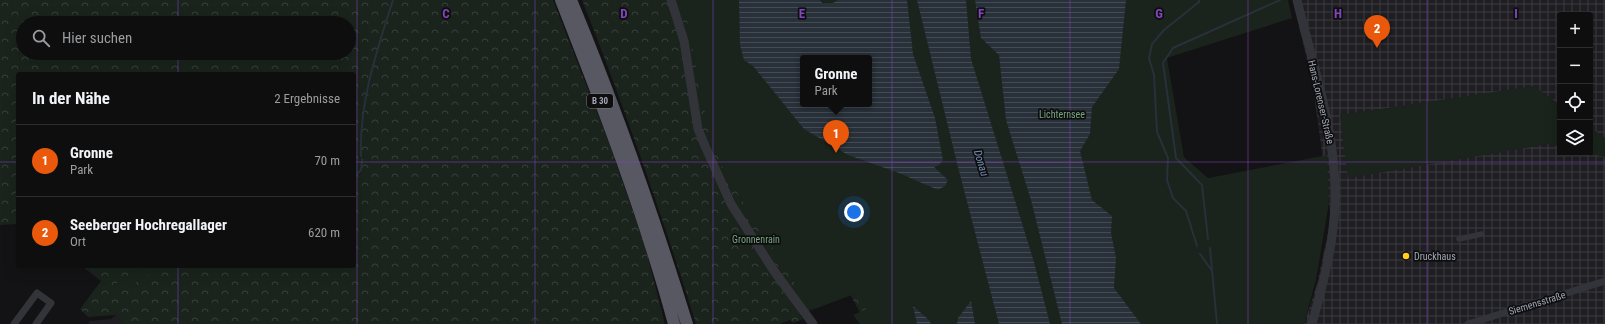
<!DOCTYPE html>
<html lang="de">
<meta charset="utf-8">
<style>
:root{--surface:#0e0e0f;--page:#171718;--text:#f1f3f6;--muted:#9b9c9e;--line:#2e2e2f;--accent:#ea580c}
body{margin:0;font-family:"Roboto Condensed",sans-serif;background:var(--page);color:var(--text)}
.controls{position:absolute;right:12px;top:12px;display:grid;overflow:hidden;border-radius:4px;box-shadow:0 4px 16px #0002}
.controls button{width:36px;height:36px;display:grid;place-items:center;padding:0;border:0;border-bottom:1px solid var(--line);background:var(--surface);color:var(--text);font:20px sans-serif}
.you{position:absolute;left:854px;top:212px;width:14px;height:14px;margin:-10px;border:3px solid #fff;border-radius:50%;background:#1a73e8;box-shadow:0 0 0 6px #1a73e833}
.badge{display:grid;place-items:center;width:26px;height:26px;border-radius:50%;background:var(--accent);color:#fff;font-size:13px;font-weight:700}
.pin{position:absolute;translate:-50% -33px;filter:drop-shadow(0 1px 2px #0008)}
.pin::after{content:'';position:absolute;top:21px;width:14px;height:12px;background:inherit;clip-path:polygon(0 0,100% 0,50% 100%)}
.popup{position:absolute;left:800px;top:55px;width:72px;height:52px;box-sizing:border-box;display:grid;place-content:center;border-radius:4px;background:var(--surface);filter:drop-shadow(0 1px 3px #0005);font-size:13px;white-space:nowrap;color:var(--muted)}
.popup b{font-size:15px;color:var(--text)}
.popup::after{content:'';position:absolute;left:50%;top:100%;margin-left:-8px;border:8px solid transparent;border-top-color:var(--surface)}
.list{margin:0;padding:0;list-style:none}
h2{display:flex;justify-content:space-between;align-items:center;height:52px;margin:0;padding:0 16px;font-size:17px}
h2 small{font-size:13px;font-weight:400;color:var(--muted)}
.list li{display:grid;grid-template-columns:26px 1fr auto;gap:12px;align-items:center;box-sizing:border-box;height:72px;padding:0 16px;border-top:1px solid var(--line)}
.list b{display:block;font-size:15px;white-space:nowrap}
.list p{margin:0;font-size:13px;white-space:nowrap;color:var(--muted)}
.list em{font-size:13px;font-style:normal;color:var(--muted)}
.icon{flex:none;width:22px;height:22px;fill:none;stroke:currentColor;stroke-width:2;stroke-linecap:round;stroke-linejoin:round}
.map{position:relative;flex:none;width:1605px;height:324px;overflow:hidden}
.search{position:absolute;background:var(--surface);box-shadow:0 4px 16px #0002;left:16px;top:16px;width:340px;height:44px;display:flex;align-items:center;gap:10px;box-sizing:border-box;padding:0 14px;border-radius:22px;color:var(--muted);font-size:15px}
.panel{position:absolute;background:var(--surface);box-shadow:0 4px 16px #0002;left:16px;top:72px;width:340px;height:196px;border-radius:4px}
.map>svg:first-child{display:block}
.built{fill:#1f1e22}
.industrial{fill:url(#industrial-grid);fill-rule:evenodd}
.forest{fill:url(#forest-crowns);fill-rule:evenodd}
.park{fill:#1a231c;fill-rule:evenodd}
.water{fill:url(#water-rules);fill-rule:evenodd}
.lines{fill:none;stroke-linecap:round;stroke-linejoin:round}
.stream{stroke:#283039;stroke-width:2}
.pedestrian{stroke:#33343a;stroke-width:5.5}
.minor{stroke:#33343a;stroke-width:7}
.tertiary{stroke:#33343a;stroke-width:9}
.trunk{stroke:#575862;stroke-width:12}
.grid{fill:none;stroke:#8345bd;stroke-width:1;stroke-opacity:0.55}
.poi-dot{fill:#ffcd20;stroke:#0e0e0f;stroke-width:1.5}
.labels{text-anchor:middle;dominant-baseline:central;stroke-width:3.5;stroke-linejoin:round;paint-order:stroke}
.shield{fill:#0e0e0f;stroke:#767984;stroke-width:1}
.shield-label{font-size:9px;font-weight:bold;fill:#a3a7b6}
.street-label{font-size:10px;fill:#a3a7b6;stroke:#0e0e0f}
.park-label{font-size:10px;fill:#78a37f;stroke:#0e0e0f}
.poi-label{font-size:10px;fill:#a3a7b6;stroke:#0e0e0f;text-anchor:start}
.water-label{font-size:11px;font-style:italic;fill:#7690b5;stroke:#0e0e0f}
.grid-label{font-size:13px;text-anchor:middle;font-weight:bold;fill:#8345bd;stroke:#0e0e0f;stroke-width:3.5;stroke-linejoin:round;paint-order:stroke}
</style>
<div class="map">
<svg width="1605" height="324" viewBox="0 0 1605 324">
<defs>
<pattern id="industrial-grid" width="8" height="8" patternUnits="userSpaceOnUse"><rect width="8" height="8" fill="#1f1e22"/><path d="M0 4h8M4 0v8" fill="none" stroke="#3c3c40"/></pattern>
<pattern id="forest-crowns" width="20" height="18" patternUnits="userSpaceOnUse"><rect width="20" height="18" fill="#1a231c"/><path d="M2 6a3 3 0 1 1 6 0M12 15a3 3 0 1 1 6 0" fill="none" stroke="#38403b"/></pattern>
<pattern id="water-rules" width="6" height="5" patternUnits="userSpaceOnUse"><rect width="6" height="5" fill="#283039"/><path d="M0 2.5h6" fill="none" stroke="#444b53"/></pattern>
</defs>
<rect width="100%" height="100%" fill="#131214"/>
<path class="built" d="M116 315 123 324H88L90 321 111 319Z"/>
<path class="industrial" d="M1293 0H1605V324H1304L1317 284 1331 219 1313 86ZM1560 15H1590V153H1560Z"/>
<path class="forest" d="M0 0H553L609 143 645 246 665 324H123L116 315 88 317 80 309 101 281 82 266H354V74H18V224L0 225ZM23 23H349V53H23Z
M582 0H739L892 324H866L849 292 800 315 803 319 793 323 790 320 780 324H696C662 215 624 106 582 0Z"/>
<path class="park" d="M679 0H1288L1292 18 1167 58 1184 157 1208 178 1327 155 1329 203 1316 280 1304 324H860L853 315 867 309 860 292 812 310 725 173 709 133 687 20ZM803 58H869V104H803Z
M1534 86 1560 105V146L1549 144 1348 178 1340 115Z
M1590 127 1605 138V157L1588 153H1590Z
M144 266H153L156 270 116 295 110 287Z"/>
<path class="water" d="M739 0H820L822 3H833L838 0H907L913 54 935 118 943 160 939 165 934 167 948 180 945 186 938 190 899 173 848 155 804 129 753 66 744 60 740 45ZM803 58H869V104H803Z
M917 0H966L971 59 1034 262 1050 324H999L959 171Z
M975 0H1126L1119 69 1092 107 1090 134 1080 151 1092 200 1112 216 1111 233 1116 258 1114 288 1141 324H1062L1031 200 1006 120 999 55 981 38Z
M971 301 975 324H957L958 318Z
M913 306 929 320 931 324H917Z"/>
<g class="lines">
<path class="stream" d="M361 156C359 102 377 50 393 0
M354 177 361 170 362 159
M1208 239 1202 185 1176 158 1163 63 1173 48 1280 0
M1197 246 1186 211 1173 198 1167 180 1168 158 1157 132 1154 75 1149 58 1152 44 1164 30 1199 2V0
M1210 248 1217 324
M1200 254 1212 271"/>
<path class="pedestrian" d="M1459 239 1482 234"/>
<path class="minor" d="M14 324 37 293 51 303 36 324
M1468 324 1605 281"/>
<path class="tertiary" d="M671 0 684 41 698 129 705 146 731 204 774 271 813 324
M1297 0C1313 66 1337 133 1335 202 1334 244 1323 284 1312 324"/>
<path class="trunk" d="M561 0C603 107 644 213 674 324
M571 0C615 106 653 214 687 324"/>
</g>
<path class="grid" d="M178 0V23M357 0V324M535 0V324M713 0V324M892 0V324M1070 0V324M1248 0V324M1427 0V324M178 53V74M0 162H18M354 162H1605M178 266V324"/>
<circle class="poi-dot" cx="1406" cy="256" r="4"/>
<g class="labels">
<rect class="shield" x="587" y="94" width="26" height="14" rx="3"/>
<g class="shield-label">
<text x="600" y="101">B 30</text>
</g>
<g class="street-label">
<text transform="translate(1321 102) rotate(77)">Hans-Lorenser-Straße</text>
<text transform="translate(1537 303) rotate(-17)">Siemensstraße</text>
</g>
<g class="park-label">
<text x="1062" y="114">Lichternsee</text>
<text x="756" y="239">Gronnenrain</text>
</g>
<g class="poi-label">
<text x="1414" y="256">Druckhaus</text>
</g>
<g class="water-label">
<text transform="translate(981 163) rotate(73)">Donau</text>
</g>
</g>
<g class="grid-label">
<text x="446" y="18">C</text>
<text x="624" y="18">D</text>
<text x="802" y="18">E</text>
<text x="981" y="18">F</text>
<text x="1159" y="18">G</text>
<text x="1338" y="18">H</text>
<text x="1516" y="18">I</text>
</g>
</svg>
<div class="controls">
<button>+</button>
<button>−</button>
<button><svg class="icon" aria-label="locate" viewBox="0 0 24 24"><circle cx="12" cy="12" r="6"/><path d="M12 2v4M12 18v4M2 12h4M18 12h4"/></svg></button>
<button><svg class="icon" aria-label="layers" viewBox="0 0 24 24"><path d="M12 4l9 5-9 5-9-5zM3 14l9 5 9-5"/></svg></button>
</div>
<div class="you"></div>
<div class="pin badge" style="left:836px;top:153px">1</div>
<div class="popup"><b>Gronne</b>Park</div>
<div class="pin badge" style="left:1377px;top:48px">2</div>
<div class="search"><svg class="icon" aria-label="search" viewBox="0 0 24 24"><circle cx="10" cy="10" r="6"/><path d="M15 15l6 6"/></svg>Hier suchen</div>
<section class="panel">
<h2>In der Nähe<small>2 Ergebnisse</small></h2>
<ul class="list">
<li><span class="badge">1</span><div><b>Gronne</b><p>Park</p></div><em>70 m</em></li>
<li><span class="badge">2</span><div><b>Seeberger Hochregallager</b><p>Ort</p></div><em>620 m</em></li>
</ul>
</section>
</div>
